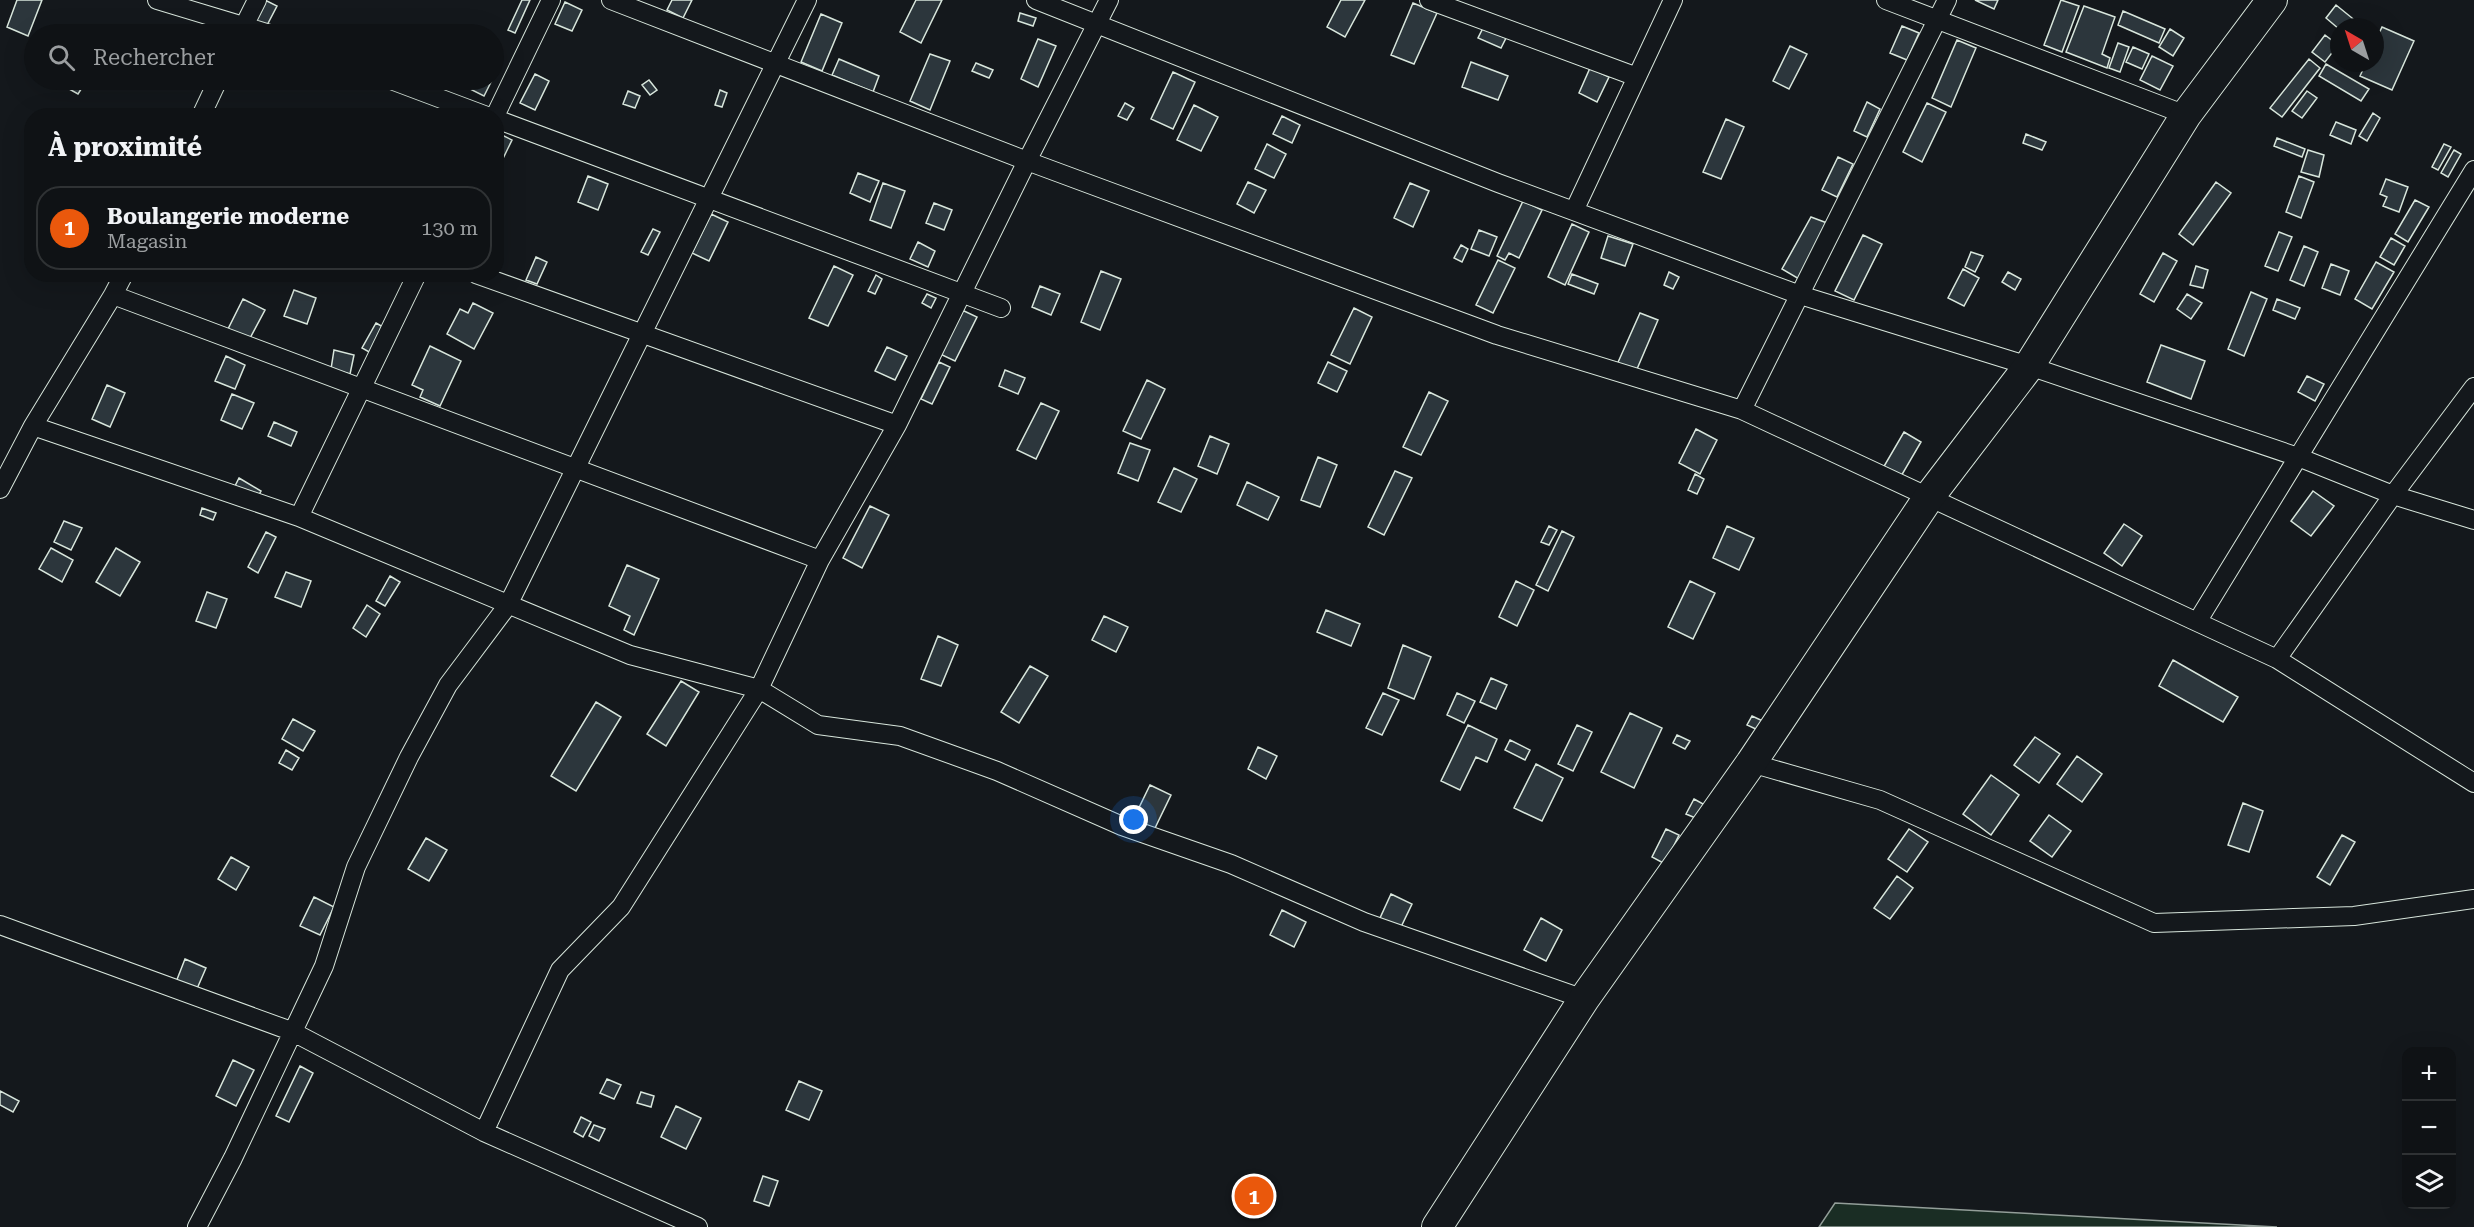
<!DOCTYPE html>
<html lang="fr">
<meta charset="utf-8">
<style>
:root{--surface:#0f1215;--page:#1d2022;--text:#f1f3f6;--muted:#9b9ea0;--line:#2f3234;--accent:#ea580c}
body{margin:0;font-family:"Roboto Serif",serif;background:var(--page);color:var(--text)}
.controls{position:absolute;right:18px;bottom:18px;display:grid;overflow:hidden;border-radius:12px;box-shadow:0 6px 24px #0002}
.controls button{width:54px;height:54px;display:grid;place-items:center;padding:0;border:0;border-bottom:2px solid var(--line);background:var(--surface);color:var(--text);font:30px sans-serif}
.compass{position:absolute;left:2330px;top:18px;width:54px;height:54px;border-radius:50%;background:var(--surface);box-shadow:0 6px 24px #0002;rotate:321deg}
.you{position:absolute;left:1134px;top:820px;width:21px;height:21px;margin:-15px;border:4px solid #fff;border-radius:50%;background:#1a73e8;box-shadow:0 0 0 9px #1a73e833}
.badge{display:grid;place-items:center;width:39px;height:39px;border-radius:50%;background:var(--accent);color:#fff;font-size:20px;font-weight:700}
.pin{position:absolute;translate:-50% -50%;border:3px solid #fff;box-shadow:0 2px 6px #0006}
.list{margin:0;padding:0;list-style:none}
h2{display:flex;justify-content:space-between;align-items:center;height:78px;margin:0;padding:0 24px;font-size:26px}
h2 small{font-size:20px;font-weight:400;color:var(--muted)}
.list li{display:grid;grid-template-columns:39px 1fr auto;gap:18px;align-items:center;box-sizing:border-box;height:84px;margin:0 12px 12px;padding:0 12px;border:2px solid var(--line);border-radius:24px}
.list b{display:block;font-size:22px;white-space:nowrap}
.list p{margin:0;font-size:20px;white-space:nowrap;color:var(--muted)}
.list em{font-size:20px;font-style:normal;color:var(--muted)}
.icon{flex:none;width:33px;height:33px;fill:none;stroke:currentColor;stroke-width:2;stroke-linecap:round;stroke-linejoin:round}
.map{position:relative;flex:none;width:2474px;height:1227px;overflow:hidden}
.search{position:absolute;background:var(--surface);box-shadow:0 6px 24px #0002;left:24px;top:24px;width:480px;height:66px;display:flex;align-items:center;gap:15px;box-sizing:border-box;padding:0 21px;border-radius:33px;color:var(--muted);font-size:22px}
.panel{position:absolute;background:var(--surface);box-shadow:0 6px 24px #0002;left:24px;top:108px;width:480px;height:174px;border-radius:24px}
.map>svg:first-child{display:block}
.green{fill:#1a2d24;stroke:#939e99;stroke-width:1.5}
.building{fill:#2c363c;stroke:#d8e6dc;stroke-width:1.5}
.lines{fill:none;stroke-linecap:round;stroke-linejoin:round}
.minor-casing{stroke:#d8e6dc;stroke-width:20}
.primary-casing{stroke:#d8e6dc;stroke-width:32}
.minor{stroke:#14181c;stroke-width:18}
.primary{stroke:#14181c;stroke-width:30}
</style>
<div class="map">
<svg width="2474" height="1227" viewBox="0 0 2474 1227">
<rect width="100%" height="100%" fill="#14181c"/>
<path class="green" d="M1835 1203 2277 1227H1819Z"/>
<path class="building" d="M17 0H42L28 36 7 27Z
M265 0 277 6 265 29 253 23Z
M522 0H530L515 33 508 30Z
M672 0H692L683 18 667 10Z
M916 0H942L921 43 900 32Z
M1341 0H1365L1345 37 1327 27Z
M1975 0H1998L1994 9Z
M2061 0 2079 6 2062 52 2044 45Z
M565 2 582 10 572 31 555 24Z
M1413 3 1437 13 1414 64 1391 55Z
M2336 5 2357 22 2353 27 2339 29 2326 18Z
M2084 6 2115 17 2102 54 2110 58 2107 68 2066 52Z
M2123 11 2165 29 2159 43 2118 25Z
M1020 13 1036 18 1033 26 1018 21Z
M821 14 842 23 822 71 801 62Z
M1902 26 1919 33 1907 60 1890 53Z
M2382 27 2414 41 2392 90 2360 76 2366 63H2375V42Z
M1483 28 1506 38 1501 48 1478 38Z
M2170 29 2184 38 2173 56 2159 47Z
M2325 35 2338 45 2325 62 2312 52Z
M1038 39 1056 46 1038 87 1021 79Z
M1957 40 1976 48 1951 107 1932 98Z
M2118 43 2129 47 2120 72 2109 68Z
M1790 46 1807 54 1789 89 1773 81Z
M2133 47 2149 54 2142 69 2126 62Z
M930 54 950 61 930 110 910 101Z
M2152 56 2173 66 2160 90 2140 80Z
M839 59 879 76 873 92 832 75Z
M2309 59 2320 68 2282 117 2270 108Z
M1471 62 1508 76 1498 100 1462 87Z
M976 63 993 70 989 78 972 71Z
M2326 64 2369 89 2361 101 2319 76Z
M1590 68 1609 77 1597 102 1579 93Z
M1173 72 1195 82 1173 129 1151 119Z
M535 74 549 81 535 110 520 103Z
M53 80H87L78 94Z
M472 80H492L484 96 468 88Z
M649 80 657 90 650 95 642 85Z
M720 90 727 93 722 107 715 105Z
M628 91 640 96 635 108 623 104Z
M2307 91 2317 98 2302 118 2292 111Z
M1867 102 1880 109 1867 137 1854 131Z
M1125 103 1134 108 1127 120 1118 116Z
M1927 103 1946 112 1922 162 1903 152Z
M1194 105 1218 117 1201 151 1177 140Z
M2373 113 2380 118 2367 141 2359 136Z
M1282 116 1300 125 1292 143 1273 134Z
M1726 119 1744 127 1721 179 1703 172Z
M2336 122 2356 130 2351 144 2330 135Z
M500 134 512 140 497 171 496 142Z
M2026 134 2046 142 2042 150 2023 143Z
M2277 138 2305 149 2302 157 2274 146Z
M1267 144 1286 154 1274 178 1255 169Z
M2444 144 2451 147 2438 170 2432 167Z
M2308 150 2324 155 2319 177 2301 172Z
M2454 150 2461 154 2448 177 2441 173Z
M1838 157 1853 164 1837 197 1822 190Z
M858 173 879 181 870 202 850 193Z
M588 176 608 184 598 210 578 202Z
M2299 176 2314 182 2301 218 2286 212Z
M2386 179 2408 187 2399 212 2383 206 2387 197 2380 194Z
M1248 182 1266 190 1254 213 1237 204Z
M2216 182 2231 193 2193 245 2179 234Z
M883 183 905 191 891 228 870 220Z
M1410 183 1429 191 1413 227 1394 218Z
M2415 200 2429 207 2408 242 2395 234Z
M1523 201 1542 210 1519 258 1509 253 1505 260 1497 256Z
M934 203 952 210 944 230 926 223Z
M711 214 728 222 709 261 692 253Z
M1811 217 1827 223 1799 279 1782 269Z
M1572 224 1589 232 1565 285 1548 277Z
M653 229 660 232 648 255 641 252Z
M1479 230 1497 237 1489 256 1471 249Z
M2279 232 2292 237 2278 271 2265 266Z
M1863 235 1882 244 1854 300 1835 291Z
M1608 236 1633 244 1625 266 1601 258Z
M2391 238 2405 246 2394 265 2380 257Z
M918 242 935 251 928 267 910 259Z
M1461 245 1468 249 1462 262 1454 258Z
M2304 246 2318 252 2304 286 2290 280Z
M1971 252 1983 256 1975 272 1965 267Z
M2163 253 2177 261 2154 302 2140 294Z
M536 257 547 262 537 284 526 280Z
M1498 260 1515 268 1493 313 1476 305Z
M2376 262 2394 272 2372 309 2355 299Z
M2331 264 2349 271 2340 295 2322 288Z
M834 266 853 275 828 326 809 318Z
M2196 266 2208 270 2203 288 2190 285Z
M1963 269 1979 278 1964 306 1948 298Z
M1101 271 1121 279 1100 330 1081 322Z
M1669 272 1679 277 1673 289 1664 285Z
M2008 272 2021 279 2015 290 2002 282Z
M1572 274 1598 284 1594 294 1568 284Z
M876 275 882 279 875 294 868 291Z
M1040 286 1060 294 1051 315 1032 307Z
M294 290 316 298 307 324 284 316Z
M2251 292 2267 299 2244 356 2228 349Z
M927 294 936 298 931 308 922 303Z
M2187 294 2202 303 2191 319 2177 309Z
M243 299 265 310 249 340 228 329Z
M2277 299 2300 308 2295 319 2273 310Z
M473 303 493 313 474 349 447 334 460 309 468 313Z
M1354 308 1372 317 1350 364 1331 355Z
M962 310 977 317 955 361 940 354Z
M1640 313 1658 320 1634 376 1615 369Z
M376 323 392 332 378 357 362 348Z
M2161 345 2205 361 2191 399 2147 382Z
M430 346 461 361 440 406 420 397 423 390 412 385Z
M887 347 907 356 895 380 875 371Z
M334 350 354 355 350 374 331 369Z
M226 356 245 365 235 389 215 381Z
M939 362 950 367 932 404 921 399Z
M1328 362 1347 371 1337 392 1318 383Z
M1005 370 1025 378 1018 394 999 386Z
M2307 376 2324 384 2315 401 2298 392Z
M1147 380 1165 389 1141 439 1123 431Z
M107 385 125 393 110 427 92 419Z
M1429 392 1448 401 1421 455 1403 447Z
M232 394 254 403 242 429 221 420Z
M1041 403 1059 411 1036 459 1017 450Z
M274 422 297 432 291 446 268 436Z
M1696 429 1717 440 1700 474 1679 463Z
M1904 432 1921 442 1900 478 1883 468Z
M1210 436 1229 444 1217 474 1198 466Z
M1130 443 1150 450 1138 481 1118 473Z
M1318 457 1337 465 1320 507 1301 500Z
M1174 468 1197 479 1181 512 1158 502Z
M1395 471 1412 478 1384 535 1368 527Z
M1695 474 1704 479 1697 494 1688 490Z
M239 478 261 491 255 502 233 490Z
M1247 482 1279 497 1268 520 1237 505Z
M2313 491 2334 506 2311 536 2291 521Z
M870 506 889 515 862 568 843 558Z
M202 508 216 513 213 520 200 515Z
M64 521 82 528 71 550 54 542Z
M2124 524 2142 536 2122 566 2104 553Z
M1549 526 1557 530 1549 545 1541 542Z
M1727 526 1754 538 1739 570 1713 558Z
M1562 531 1574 537 1548 591 1536 585Z
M266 532 276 537 258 573 248 567Z
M51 548 73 560 62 582 39 569Z
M116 548 140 562 120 596 96 582Z
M627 565 659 579 634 635 624 630 630 616 609 606Z
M286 572 311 581 301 607 275 597Z
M390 576 400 582 385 606 376 601Z
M1516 581 1534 590 1517 626 1499 617Z
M1690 581 1715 593 1693 639 1668 627Z
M207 592 227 599 216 628 196 621Z
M367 605 380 614 366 637 353 628Z
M1326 610 1360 624 1351 646 1317 632Z
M1104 616 1128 627 1116 652 1092 640Z
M938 636 958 645 941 686 921 679Z
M1403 645 1431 657 1414 699 1388 688Z
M2173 660 2238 697 2223 722 2159 686Z
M1030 666 1048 676 1019 723 1001 712Z
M1491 678 1507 685 1496 709 1480 702Z
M681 681 699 692 666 746 647 734Z
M1383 693 1399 700 1382 735 1366 728Z
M1457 693 1475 701 1464 723 1447 715Z
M596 702 621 717 576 791 551 776Z
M1630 713 1662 728 1634 788 1601 772Z
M1752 716 1765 722 1760 731 1747 725Z
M293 719 315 731 303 751 282 739Z
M1468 725 1497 739 1487 762 1476 757 1460 790 1441 781Z
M1577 725 1592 732 1573 771 1558 764Z
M1677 735 1690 741 1685 749 1673 743Z
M2035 737 2060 754 2039 783 2014 765Z
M1510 740 1530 750 1525 760 1505 750Z
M1258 747 1277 756 1266 779 1248 769Z
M286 750 299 758 292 770 279 763Z
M2077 756 2102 774 2082 802 2057 784Z
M1536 764 1563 778 1542 821 1514 808Z
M1991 775 2019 795 1991 835 1963 814Z
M1150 785 1171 795 1154 830 1133 820Z
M1694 799 1705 805 1698 819 1686 814Z
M2243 803 2263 811 2249 852 2228 845Z
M2049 815 2071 831 2052 857 2030 841Z
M1666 829 1679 835 1665 864 1652 857Z
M1909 829 1928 842 1907 872 1888 859Z
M2342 835 2355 842 2330 885 2317 877Z
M426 838 447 850 429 881 408 869Z
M231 857 249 867 236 890 218 879Z
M1897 876 1913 888 1890 919 1874 908Z
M1391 894 1412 904 1400 929 1380 918Z
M314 897 334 907 320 935 300 926Z
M1282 910 1306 922 1294 947 1270 935Z
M1541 918 1562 930 1546 961 1524 950Z
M185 959 206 968 196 991 176 982Z
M233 1060 254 1070 236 1106 216 1096Z
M300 1066 313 1073 289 1122 276 1116Z
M607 1079 621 1085 614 1099 600 1093Z
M799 1081 822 1091 809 1120 786 1110Z
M0 1091 19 1101 13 1112 0 1105Z
M641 1092 654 1096 651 1107 637 1103Z
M676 1106 701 1118 686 1149 661 1137Z
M581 1117 591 1122 583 1137 574 1132Z
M594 1125 605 1129 599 1141 589 1136Z
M763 1176 778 1181 769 1206 754 1201Z"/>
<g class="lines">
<defs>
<path id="minor" d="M157 0 270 34
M611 0 1027 161 1497 335 1742 410 2197 622 2474 170
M1036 0 1498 183 1800 295 2029 366 2298 457 2393 495 2474 520
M1429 0 1637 77
M1886 0 2186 115
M240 34 257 0
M391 80 487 116
M201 116 218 80
M495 116 551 0
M496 119 1001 308
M1574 211 1673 0
M476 274 897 425
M113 295 820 560
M1742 410 1947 0
M33 426 299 517 630 655 759 689 818 725 900 736 997 771 1122 826 1231 864 1364 922 1584 999
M0 489 33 426 113 295 124 274
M299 517 417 274
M2197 622 2277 659 2474 783
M2277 659 2393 495 2474 387
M1751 763 1880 800 2154 923 2354 916 2474 899
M0 925 291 1031 484 1132 698 1227
M484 1132 560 970 621 907 759 689 820 560 897 425 1027 161 1109 0
M197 1227 233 1158 324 966 356 867 409 757 448 685 508 605 807 0"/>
<path id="primary" d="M1437 1227 1584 999 1751 763 1929 497 2029 366 2186 115 2272 0"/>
</defs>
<use href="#minor" class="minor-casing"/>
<use href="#primary" class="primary-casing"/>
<use href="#minor" class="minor"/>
<use href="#primary" class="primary"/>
</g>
</svg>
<div class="controls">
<button>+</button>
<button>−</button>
<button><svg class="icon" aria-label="layers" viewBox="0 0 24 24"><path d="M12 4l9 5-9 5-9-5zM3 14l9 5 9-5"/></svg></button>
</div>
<svg class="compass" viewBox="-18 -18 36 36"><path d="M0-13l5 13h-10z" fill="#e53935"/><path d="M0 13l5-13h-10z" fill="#9b9ea0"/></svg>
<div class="you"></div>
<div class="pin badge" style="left:1254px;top:1196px">1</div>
<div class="search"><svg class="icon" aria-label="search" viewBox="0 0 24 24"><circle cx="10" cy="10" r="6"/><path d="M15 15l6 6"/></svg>Rechercher</div>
<section class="panel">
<h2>À proximité<small></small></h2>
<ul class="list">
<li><span class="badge">1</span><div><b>Boulangerie moderne</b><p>Magasin</p></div><em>130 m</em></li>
</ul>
</section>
</div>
